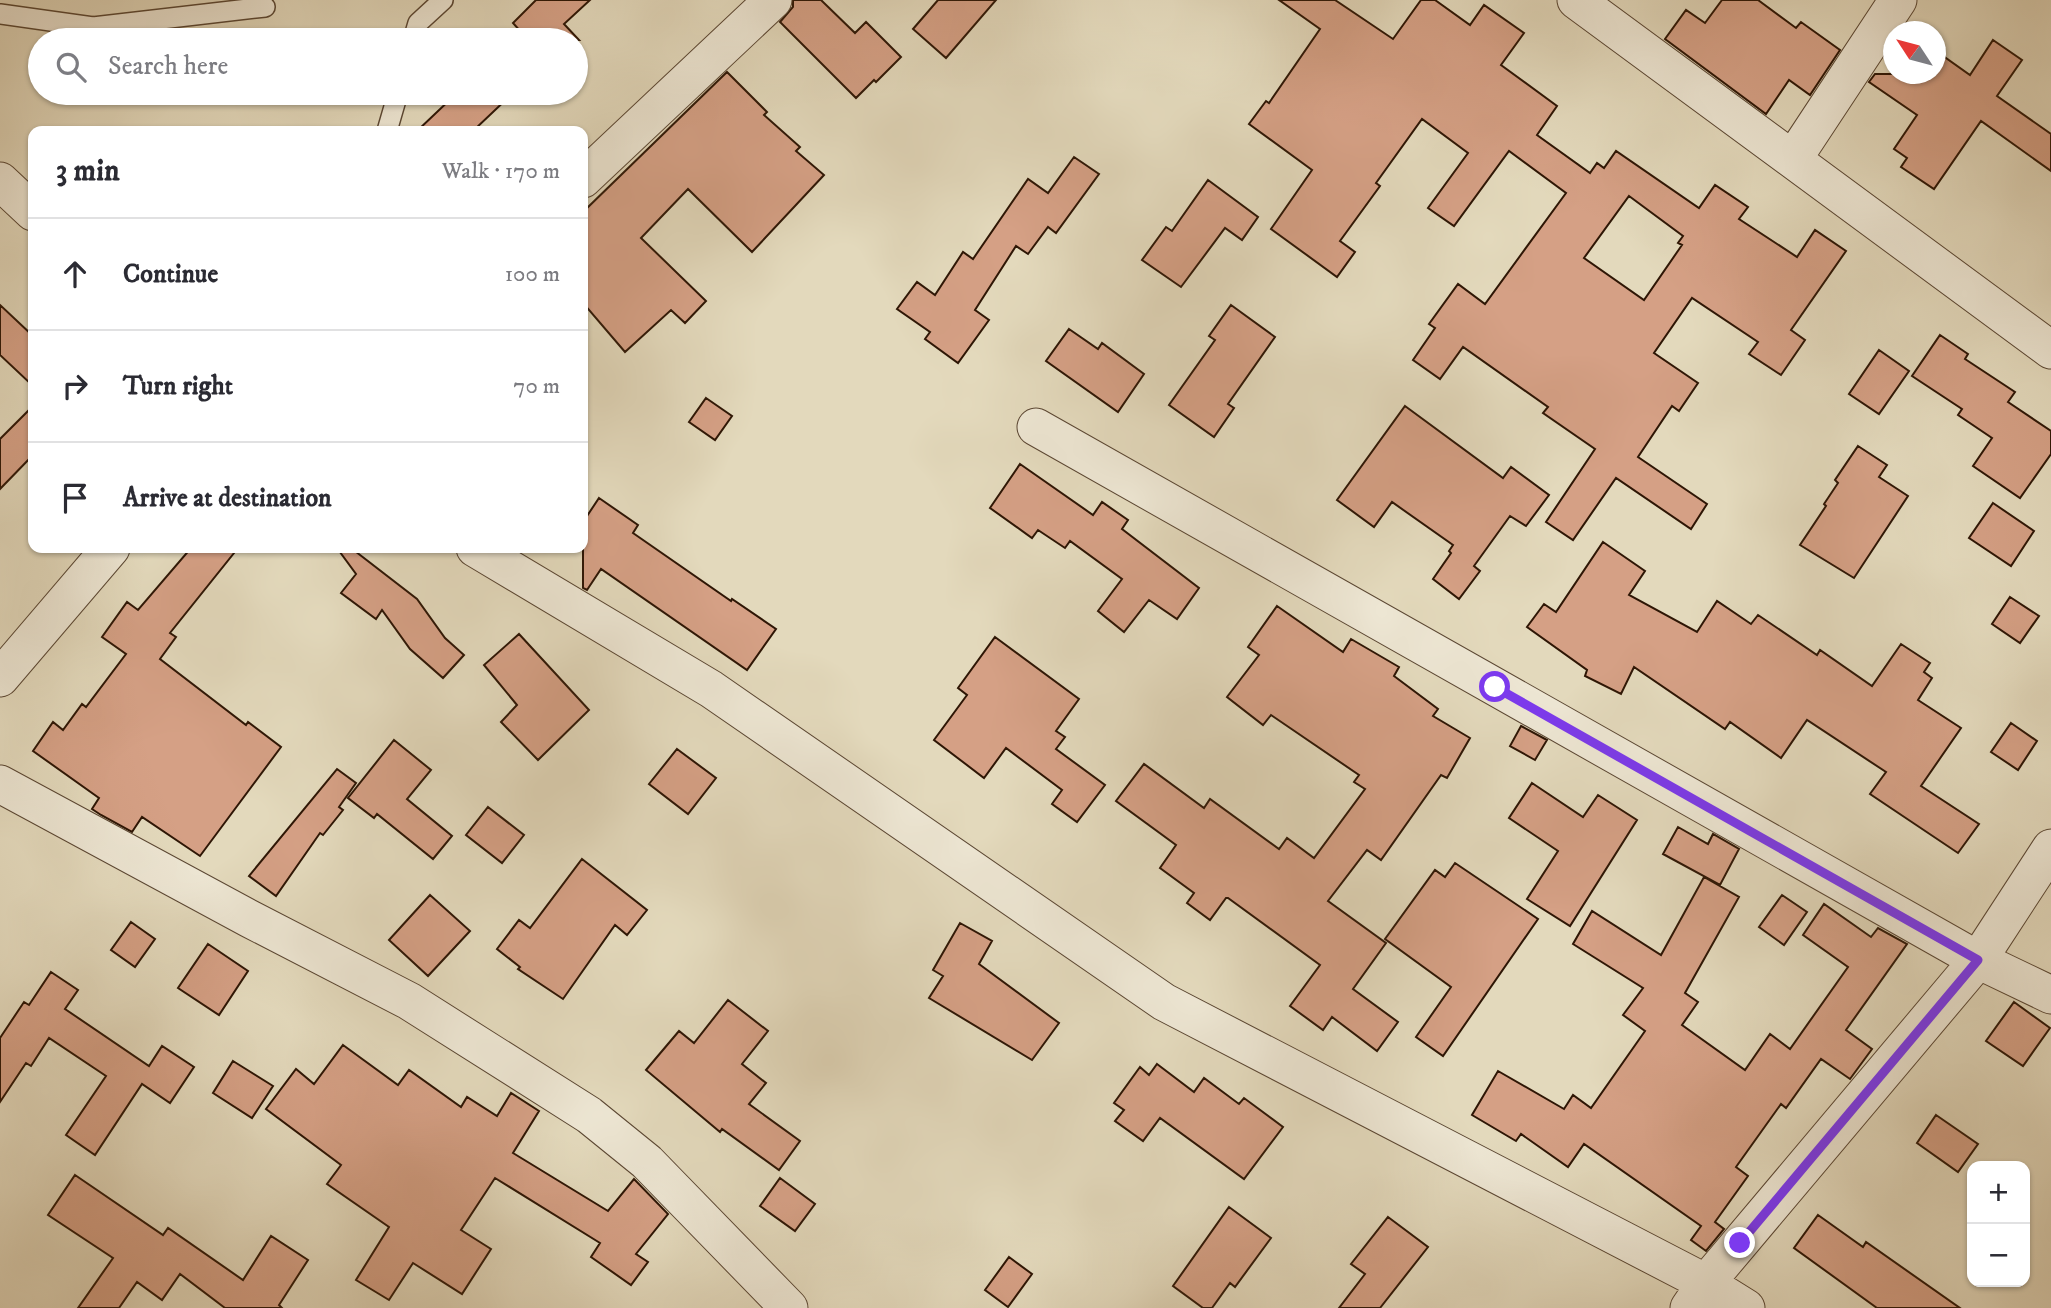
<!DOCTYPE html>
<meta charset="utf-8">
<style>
:root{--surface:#fff;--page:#f2f2f3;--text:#2b2b33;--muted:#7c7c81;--line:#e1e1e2}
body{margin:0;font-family:"IM FELL DW Pica",serif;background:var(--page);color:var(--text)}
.controls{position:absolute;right:21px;bottom:21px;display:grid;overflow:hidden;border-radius:14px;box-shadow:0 2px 5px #0004}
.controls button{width:63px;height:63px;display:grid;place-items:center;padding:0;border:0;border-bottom:2px solid var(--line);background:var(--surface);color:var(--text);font:35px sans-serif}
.compass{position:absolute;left:1883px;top:21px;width:63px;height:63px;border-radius:50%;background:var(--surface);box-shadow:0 2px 5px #0004;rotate:306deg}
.stop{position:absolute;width:21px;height:21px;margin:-16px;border:5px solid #7c3aed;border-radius:50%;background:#fff}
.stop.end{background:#7c3aed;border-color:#fff;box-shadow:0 2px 7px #0008}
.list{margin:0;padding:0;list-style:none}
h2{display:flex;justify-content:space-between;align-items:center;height:91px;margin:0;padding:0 28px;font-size:30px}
h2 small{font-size:23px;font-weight:400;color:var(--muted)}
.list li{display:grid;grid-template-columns:46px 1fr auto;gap:21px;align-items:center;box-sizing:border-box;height:112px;padding:0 28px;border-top:2px solid var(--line)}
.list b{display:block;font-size:26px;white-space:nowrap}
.list em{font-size:23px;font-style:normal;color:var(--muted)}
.icon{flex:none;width:38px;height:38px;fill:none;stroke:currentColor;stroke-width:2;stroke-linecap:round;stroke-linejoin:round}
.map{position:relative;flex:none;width:2051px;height:1308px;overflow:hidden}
.search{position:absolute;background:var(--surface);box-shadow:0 2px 5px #0004;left:28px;top:28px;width:560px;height:77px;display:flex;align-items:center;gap:18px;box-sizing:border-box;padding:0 24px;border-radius:38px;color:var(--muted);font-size:26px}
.panel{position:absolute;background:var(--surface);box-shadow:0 2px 5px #0004;left:28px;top:126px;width:560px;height:427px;border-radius:14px}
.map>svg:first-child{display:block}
.building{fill:#d5a085;stroke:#2e1605;stroke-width:2;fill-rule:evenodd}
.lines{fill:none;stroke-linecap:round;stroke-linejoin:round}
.service-casing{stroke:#5b4733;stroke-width:22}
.minor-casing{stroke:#5b4733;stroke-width:39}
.service{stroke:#ede6d3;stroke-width:19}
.minor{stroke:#ede6d3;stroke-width:37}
.route{stroke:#7c3aed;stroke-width:9}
</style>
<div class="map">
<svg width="2051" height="1308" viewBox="0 0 2051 1308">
<rect width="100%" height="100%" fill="#e3d9bc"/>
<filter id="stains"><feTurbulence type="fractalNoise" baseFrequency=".00286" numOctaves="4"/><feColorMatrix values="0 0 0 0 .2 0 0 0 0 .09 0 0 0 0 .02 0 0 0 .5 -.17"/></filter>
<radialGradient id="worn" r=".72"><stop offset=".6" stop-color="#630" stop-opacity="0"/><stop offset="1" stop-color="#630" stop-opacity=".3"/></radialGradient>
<path class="building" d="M536 0H590L564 24 579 40H512L521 32 513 23Z
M793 0H821L855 33 866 22 901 57 876 82 874 80 856 98 780 22 793 7Z
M938 0H996L946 58 913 29Z
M1279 0H1335L1393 39 1421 0H1435L1470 25 1484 5 1524 33 1501 65 1557 106 1537 135 1590 173 1597 163 1604 168 1616 151 1699 208 1715 185 1748 207 1739 219 1797 257 1815 230 1846 251 1791 330 1805 340 1781 375 1749 354 1758 342 1692 298 1654 353 1698 383 1679 411 1672 406 1638 457 1707 504 1691 529 1616 478 1573 540 1546 522 1595 449 1543 413 1548 407 1463 347 1440 379 1413 360 1435 328 1429 324 1458 284 1485 304 1566 193 1509 151 1454 226 1428 208 1468 153 1422 119 1376 183 1380 186 1340 241 1355 252 1337 277 1271 229 1312 170 1249 124 1266 101 1269 103 1320 29ZM1629 196 1683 236 1678 243 1682 245 1644 300 1584 258Z
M1722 0H1758L1796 28 1801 22 1840 50 1810 95 1789 80 1766 114 1665 39 1686 10 1705 23Z
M1993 40 2022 60 1997 96 2051 134V171L1981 121 1934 189 1901 167 1907 158 1894 149 1917 115 1869 82 1875 74H1936V51L1970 75Z
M727 72 767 112 764 115 800 147 796 151 824 175 752 252 688 189 641 238 706 301 685 323 671 310 625 352 583 303V212Z
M457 93H513L473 131H417Z
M1074 157 1099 174 1056 233 1048 227 1028 254 1016 246 975 310 989 320 958 363 925 339 930 332 897 309 917 282 935 295 963 252 973 259 1028 179 1048 193Z
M1208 180 1258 217 1242 240 1225 228 1181 287 1142 260 1166 227 1172 231Z
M0 305 33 336V386L0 355Z
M1231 305 1275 337 1228 404 1234 408 1214 437 1169 405 1215 340 1209 336Z
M1069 329 1098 349 1102 343 1144 374 1118 412 1046 361Z
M1940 335 1968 354 1965 359 2015 392 2008 402 2051 431V454L2020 498 1973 466 1992 438 1958 415 1962 409 1912 376Z
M1879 350 1909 371 1879 414 1849 394Z
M706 398 732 416 715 440 689 422Z
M33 406V455L0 489V439Z
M1405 406 1503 478 1511 467 1549 495 1526 526 1510 516 1474 566 1480 571 1459 599 1433 579 1451 553 1449 551 1453 545 1392 502 1374 527 1337 500Z
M1858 446 1887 465 1879 477 1908 496 1854 578 1800 545 1826 506 1824 504 1838 483 1835 480Z
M1020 464 1093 515 1102 502 1128 520 1122 529 1199 588 1177 619 1149 600 1124 632 1098 611 1122 579 1070 541 1065 548 1038 530 1032 538 990 508Z
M599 498 638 525 633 533 731 601 732 599 776 629 747 670 601 569 587 590 583 588V522Z
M1993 503 2034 531 2011 566 1969 538Z
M1603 542 1645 571 1629 595 1697 632 1717 601 1751 624 1758 615 1817 655 1820 650 1872 686 1901 644 1930 663 1924 672 1932 678 1918 700 1961 728 1921 786 1979 824 1958 853 1870 794 1886 772 1807 720 1781 758 1730 722 1725 729 1634 667 1621 694 1585 676 1587 670 1527 627 1544 604 1556 612Z
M191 548H238L170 633 176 637 160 659 246 725 248 722 281 747 200 856 142 817 132 832 101 815 92 809 99 798 33 751 53 722 63 730 82 704 86 707 126 654 102 637 127 602 138 610Z
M337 548H351L417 599 445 638 464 655 443 678 410 649 382 610 376 619 341 593 356 574Z
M2010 597 2039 616 2020 643 1992 624Z
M1277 606 1343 652 1351 639 1399 667 1394 676 1438 709 1433 716 1470 738 1447 778 1441 775 1381 860 1367 850 1328 901 1386 943 1353 989 1398 1022 1377 1051 1332 1017 1323 1030 1290 1006 1320 965 1228 898H1226L1210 920 1187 903 1194 893 1160 868 1176 845 1116 801 1144 764 1204 808 1210 799 1279 849 1287 838 1314 858 1365 789 1354 782 1359 775 1271 715 1263 725 1227 697 1259 655 1248 647Z
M519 634 589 710 538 760 501 722 517 705 484 665Z
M995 637 1079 699 1056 731 1065 737 1056 749 1105 785 1077 822 1052 804 1062 790 1006 748 984 778 934 740 967 695 958 688Z
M2011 723 2037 741 2018 770 1991 752Z
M1521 726 1547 740 1535 760 1510 746Z
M394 740 431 770 407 799 452 836 433 859 377 814 374 818 348 798Z
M677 749 716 778 688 814 649 784Z
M337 769 356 783 339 807 343 810 323 835 320 833 276 896 249 876Z
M1532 783 1583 817 1598 795 1637 820 1570 926 1527 899 1558 851 1509 818Z
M488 807 524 835 502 863 466 835Z
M1678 827 1708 844 1713 834 1739 849 1720 885 1663 854Z
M582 859 647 910 627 935 615 925 563 999 518 969 520 967 497 949 519 920 530 928Z
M1455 863 1538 919 1443 1056 1416 1037 1451 987 1385 939 1435 870 1445 877Z
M1704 877 1739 897 1685 993 1698 1002 1682 1025 1745 1070 1770 1034 1790 1049 1848 967 1803 935 1824 904 1871 937 1878 928 1907 944 1846 1030 1872 1049 1850 1079 1821 1059 1786 1108 1781 1104 1736 1167 1748 1176 1715 1222 1724 1229 1706 1251 1691 1240 1701 1226 1584 1144 1568 1167 1521 1134 1516 1141 1472 1115 1498 1071 1564 1109 1573 1095 1591 1108 1645 1031 1623 1015 1643 988 1573 944 1592 911 1661 955Z
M430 895 470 931 428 976 389 940Z
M1782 895 1807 912 1784 945 1759 927Z
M131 922 155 939 135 967 111 950Z
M960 923 992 941 979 964 1059 1023 1032 1060 929 998 943 976 933 970Z
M208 944 248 971 219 1015 178 988Z
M51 972 78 990 65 1009 149 1066 162 1046 194 1067 170 1103 142 1084 95 1155 66 1135 106 1076 49 1038 31 1066 26 1063 0 1102V1038L24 1002 29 1005Z
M728 1000 768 1031 742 1064 766 1083 749 1104 800 1141 779 1170 722 1129 720 1132 646 1070 679 1031 694 1043Z
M2014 1002 2050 1028 2023 1066 1986 1041Z
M343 1045 398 1085 409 1070 461 1107 467 1097 497 1116 511 1093 539 1111 513 1153 608 1211 634 1179 668 1214 636 1254 648 1262 631 1285 591 1257 600 1243 495 1178 461 1230 491 1249 462 1294 413 1263 389 1300 356 1280 389 1227 327 1184 341 1165 266 1109 296 1069 314 1084Z
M233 1061 273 1086 252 1118 213 1093Z
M1157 1064 1194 1092 1204 1078 1239 1104 1244 1098 1283 1127 1244 1179 1160 1118 1143 1141 1115 1121 1124 1110 1114 1103 1140 1067 1149 1075Z
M1936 1115 1978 1144 1958 1172 1917 1143Z
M75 1175 163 1235 168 1228 243 1280 271 1236 308 1260 279 1305 282 1308H225L180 1274 162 1300 137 1282 119 1308H78L113 1258 48 1215Z
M780 1178 815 1204 795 1231 760 1206Z
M1229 1207 1271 1238 1235 1287 1230 1283 1212 1308H1203L1173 1286Z
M1818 1215 1863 1247 1866 1242 1960 1308H1877L1794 1248Z
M1388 1217 1428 1247 1380 1308H1339L1365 1274 1351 1264Z
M1009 1257 1032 1274 1008 1307 985 1290Z"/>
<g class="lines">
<defs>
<path id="service" d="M0 14 93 27 265 7
M413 40 418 23 443 0
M387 131 398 93"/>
<path id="minor" d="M1576 0 2051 350
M1793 159 1898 0
M583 179 773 0
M0 181 33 212
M1036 427 1978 960 2051 995
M475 548 711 689 1164 1002 1706 1283 1746 1308
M0 678 111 548
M0 784 250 919 409 1001 589 1115 647 1162 789 1308
M1689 1308 1706 1283 1978 960 2051 848"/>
</defs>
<use href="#service" class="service-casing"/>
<use href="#minor" class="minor-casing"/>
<use href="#service" class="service"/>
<use href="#minor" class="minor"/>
</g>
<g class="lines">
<path class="route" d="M1495 687 1978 960 1740 1243"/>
</g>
<rect width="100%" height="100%" filter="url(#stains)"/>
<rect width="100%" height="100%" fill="url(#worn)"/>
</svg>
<div class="controls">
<button>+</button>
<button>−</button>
</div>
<svg class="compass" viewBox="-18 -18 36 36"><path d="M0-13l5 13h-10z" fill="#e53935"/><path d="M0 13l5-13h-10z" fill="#7c7c81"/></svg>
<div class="stop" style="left:1495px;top:687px"></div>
<div class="stop end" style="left:1740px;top:1243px"></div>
<div class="search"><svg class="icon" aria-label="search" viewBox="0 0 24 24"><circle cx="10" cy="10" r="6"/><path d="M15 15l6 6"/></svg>Search here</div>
<section class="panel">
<h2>3 min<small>Walk · 170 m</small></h2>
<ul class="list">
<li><svg class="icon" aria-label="ahead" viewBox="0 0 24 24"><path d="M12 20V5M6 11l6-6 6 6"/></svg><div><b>Continue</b></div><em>100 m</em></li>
<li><svg class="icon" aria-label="right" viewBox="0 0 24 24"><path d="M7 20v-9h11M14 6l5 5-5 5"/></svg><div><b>Turn right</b></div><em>70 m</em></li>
<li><svg class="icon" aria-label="arrive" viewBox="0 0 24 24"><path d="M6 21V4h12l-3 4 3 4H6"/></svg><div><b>Arrive at destination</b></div></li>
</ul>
</section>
</div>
